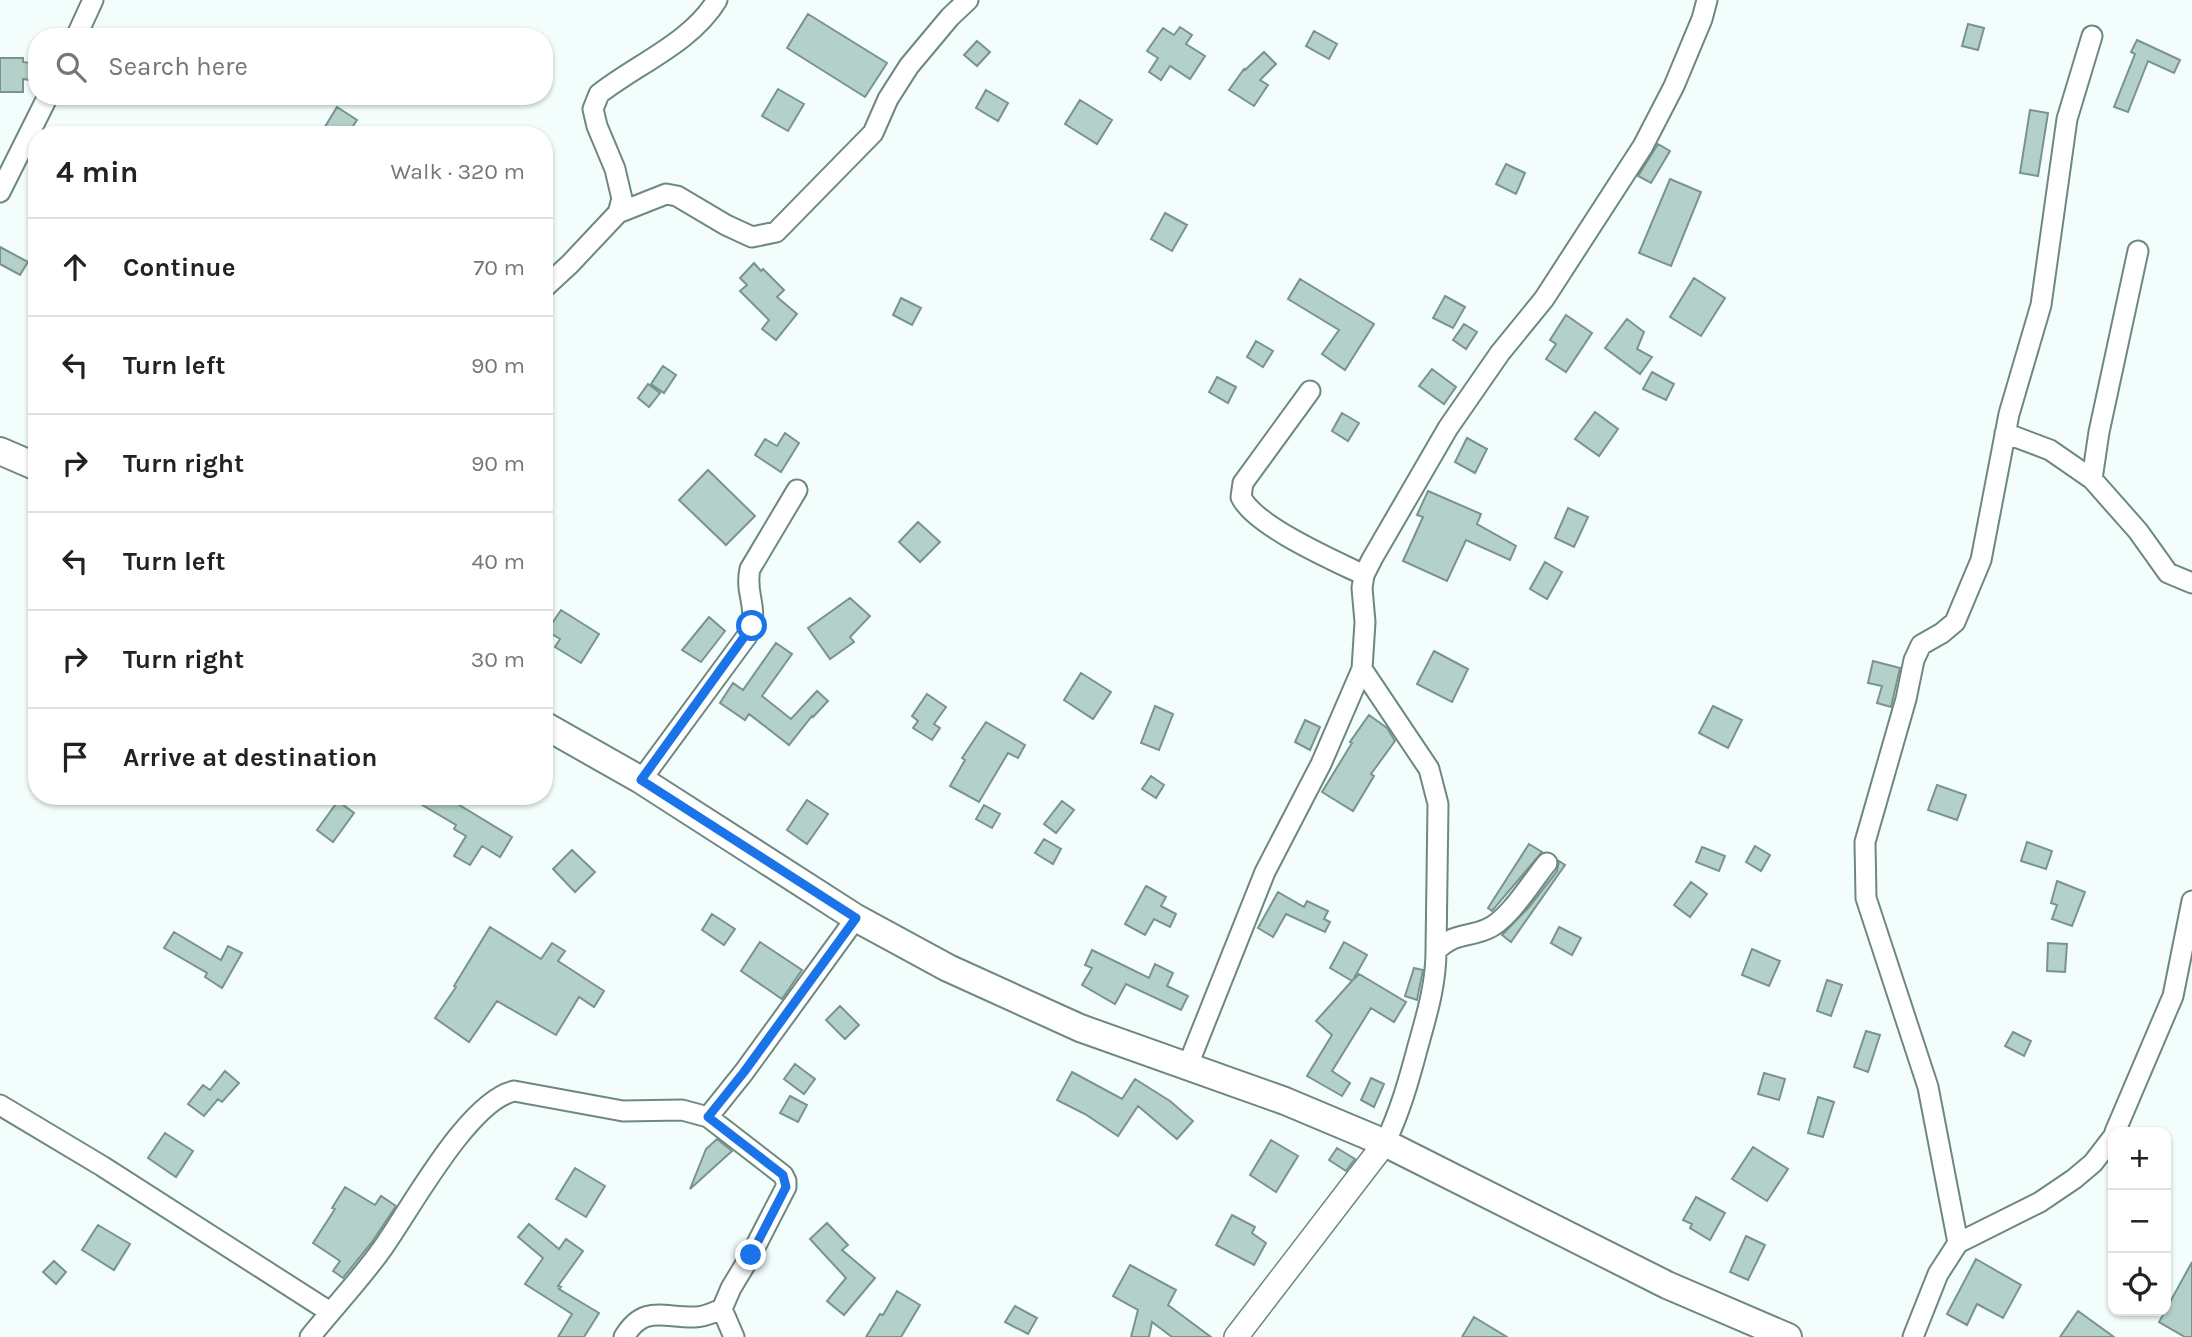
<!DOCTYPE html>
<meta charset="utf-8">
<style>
:root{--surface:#fff;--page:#f6f6f6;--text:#222;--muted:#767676;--line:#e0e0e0}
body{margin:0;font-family:Karla,sans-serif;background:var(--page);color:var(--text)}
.controls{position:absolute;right:21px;bottom:21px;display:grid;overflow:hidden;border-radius:14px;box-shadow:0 2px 5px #0004}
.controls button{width:63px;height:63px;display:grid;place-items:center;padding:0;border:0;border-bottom:2px solid var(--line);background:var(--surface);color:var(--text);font:35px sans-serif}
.stop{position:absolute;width:21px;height:21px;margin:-16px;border:5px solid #1a73e8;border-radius:50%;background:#fff}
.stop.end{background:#1a73e8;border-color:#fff;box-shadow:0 2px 7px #0008}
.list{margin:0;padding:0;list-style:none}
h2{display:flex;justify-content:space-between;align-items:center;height:91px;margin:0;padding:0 28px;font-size:30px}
h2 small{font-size:23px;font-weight:400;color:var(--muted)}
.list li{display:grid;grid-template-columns:46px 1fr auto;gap:21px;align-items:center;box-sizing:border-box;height:98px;padding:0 28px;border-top:2px solid var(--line)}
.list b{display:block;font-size:26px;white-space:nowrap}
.list em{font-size:23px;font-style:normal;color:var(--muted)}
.icon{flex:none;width:38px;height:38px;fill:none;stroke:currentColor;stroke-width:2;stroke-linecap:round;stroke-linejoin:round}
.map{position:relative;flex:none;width:2192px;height:1337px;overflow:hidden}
.search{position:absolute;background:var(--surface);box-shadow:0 2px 5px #0004;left:28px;top:28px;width:525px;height:77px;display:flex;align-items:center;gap:18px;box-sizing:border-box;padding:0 24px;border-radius:28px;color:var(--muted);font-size:26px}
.panel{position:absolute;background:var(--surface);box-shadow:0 2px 5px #0004;left:28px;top:126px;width:525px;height:679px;border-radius:28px}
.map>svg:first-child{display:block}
.building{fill:#b3d0c9;stroke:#79948e;stroke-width:2}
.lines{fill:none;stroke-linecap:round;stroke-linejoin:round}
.minor-casing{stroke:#6d8882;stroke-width:23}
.tertiary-casing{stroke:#6d8882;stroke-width:26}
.secondary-casing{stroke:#6d8882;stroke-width:30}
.minor{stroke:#fff;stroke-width:19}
.tertiary{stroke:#fff;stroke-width:23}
.secondary{stroke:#fff;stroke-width:26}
.route{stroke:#1a73e8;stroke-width:9}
</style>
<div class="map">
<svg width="2192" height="1337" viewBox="0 0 2192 1337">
<rect width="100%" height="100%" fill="#f3fefc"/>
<path class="building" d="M808 14 887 63 865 97 787 48Z
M1968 24 1984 28 1978 50 1962 46Z
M1180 27 1192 35 1186 44 1205 56 1190 79 1170 66 1161 80 1149 72 1158 58 1147 51 1163 28 1174 35Z
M1314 31 1337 44 1329 59 1306 46Z
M2137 40 2180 60 2174 73 2148 61 2128 112 2114 107 2135 54 2131 52Z
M977 41 990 52 977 66 964 55Z
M1264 52 1276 64 1260 80 1268 85 1254 106 1229 90 1244 69 1245 70Z
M0 58H23V62L37 64V81L23 79V92H0Z
M778 89 804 104 788 131 762 116Z
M986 90 1008 103 998 121 976 108Z
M1080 100 1112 120 1097 144 1065 124Z
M337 107 357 120 347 135H320Z
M2030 110 2048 113 2038 176 2020 173Z
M1658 144 1670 151 1651 183 1638 176Z
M1506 164 1525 173 1516 194 1496 184Z
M1670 179 1701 192 1671 266 1639 253Z
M1165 213 1187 225 1172 251 1151 239Z
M0 247 28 262 20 275 0 264Z
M754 263 761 271 763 269 784 290 777 297 797 314 776 340 762 329 769 320 740 291 747 285 740 278Z
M1694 278 1725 298 1701 336 1670 317Z
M1300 279 1374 324 1345 370 1322 354 1339 330 1288 299Z
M1445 296 1465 307 1453 328 1433 318Z
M901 298 921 308 912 325 893 315Z
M1566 315 1592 333 1566 372 1546 359 1556 344 1550 340Z
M1627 319 1644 332 1637 349 1652 357 1640 374 1605 348Z
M1464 324 1477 332 1466 349 1453 340Z
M1256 341 1273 351 1263 367 1247 357Z
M663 366 676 375 664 393 651 384Z
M1432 369 1456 387 1444 404 1419 386Z
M1652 372 1674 384 1666 400 1643 389Z
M1217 377 1236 387 1228 403 1209 392Z
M648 384 660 393 649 407 638 398Z
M1595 412 1618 429 1599 456 1575 439Z
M1342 413 1359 423 1348 441 1332 431Z
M785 433 799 443 781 472 755 455 765 439 777 446Z
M1467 438 1487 449 1475 473 1455 462Z
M708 470 755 516 726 545 679 500Z
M1428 491 1481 514 1477 524 1516 546 1510 560 1466 540 1447 581 1403 561 1423 517 1417 515Z
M1568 508 1588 517 1574 547 1555 538Z
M918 522 940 542 920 562 899 542Z
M1545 562 1562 572 1547 599 1530 589Z
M850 598 870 616 850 637 854 642 830 659 808 628Z
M561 610 599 634 581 663 555 647 560 639 547 631Z
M709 617 725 631 701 662 682 650Z
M776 643 792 654 762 696 791 719 817 691 828 701 813 717 812 716 789 745 749 714 745 720 720 703 733 683 743 690Z
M1434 651 1468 669 1452 702 1417 684Z
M1873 661 1900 668 1891 707 1877 703 1882 686 1868 683Z
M1081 673 1111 692 1093 719 1064 700Z
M927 694 946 707 934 724 940 728 932 740 913 728 918 721 912 716Z
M1155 706 1173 714 1159 750 1141 743Z
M1713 706 1742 720 1728 748 1699 733Z
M1369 715 1387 728 1395 741 1371 774 1374 776 1353 811 1322 792 1352 743 1350 742Z
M1305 720 1320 727 1310 750 1295 742Z
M986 722 1025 745 1018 758 1008 753 979 802 950 786 965 760 962 758Z
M1151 776 1164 785 1156 798 1142 789Z
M1937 785 1966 795 1957 820 1928 810Z
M407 796H461L456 803 512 837 500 857 482 846 470 865 454 856 466 836 454 829 456 825Z
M807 800 828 814 807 844 787 830Z
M338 801 354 813 333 842 317 830Z
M1062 801 1074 810 1056 833 1044 824Z
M984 805 1000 814 992 828 976 819Z
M1044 839 1061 849 1053 864 1035 853Z
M2027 842 2052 851 2046 869 2021 861Z
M1529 844 1542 852 1492 911 1488 908Z
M1755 846 1770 855 1761 871 1746 862Z
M1702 847 1725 856 1719 871 1696 862Z
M572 850 595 872 575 892 553 869Z
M1559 861 1565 865 1511 942 1502 935 1529 907 1557 871Z
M2057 881 2085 892 2072 926 2052 919 2057 905 2051 903Z
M1691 882 1707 894 1690 917 1674 905Z
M1146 886 1166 897 1161 906 1176 914 1170 927 1154 919 1145 935 1125 924Z
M1278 892 1304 907 1307 901 1328 911 1324 919 1330 922 1325 932 1286 914 1273 937 1258 928Z
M712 914 735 929 724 945 702 930Z
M490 927 541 959 552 943 565 951 558 961 604 991 594 1007 579 997 556 1035 497 1001 469 1042 435 1018 456 987 454 986Z
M1559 927 1581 938 1572 955 1551 943Z
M174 932 221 960 228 946 242 953 222 988 205 977 207 973 164 948Z
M760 942 802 970 782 999 741 971Z
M1344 942 1367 955 1353 980 1359 974 1406 1002 1394 1022 1371 1008 1332 1071 1350 1083 1342 1096 1307 1076 1332 1035 1316 1021 1352 981 1330 968Z
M2048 943 2067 944 2065 972 2047 971Z
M1752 949 1780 961 1769 986 1742 975Z
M1092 950 1149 978 1155 964 1173 973 1167 986 1188 996 1181 1010 1126 984 1115 1004 1082 985 1092 968 1085 965Z
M1414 968 1423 970 1417 1000 1405 996Z
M1827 980 1842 985 1831 1016 1817 1011Z
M840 1006 859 1025 845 1039 826 1020Z
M1866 1031 1880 1035 1868 1072 1854 1067Z
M2013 1032 2031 1041 2024 1056 2005 1046Z
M795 1064 815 1079 804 1094 784 1079Z
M225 1071 239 1083 222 1102 218 1099 204 1116 188 1104 203 1085 210 1090Z
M1072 1072 1122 1099 1135 1079 1170 1101 1193 1121 1177 1139 1138 1106 1118 1136 1085 1114 1057 1100Z
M1764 1073 1785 1079 1779 1100 1758 1094Z
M1371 1078 1384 1084 1374 1107 1361 1100Z
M790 1096 807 1105 798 1122 780 1113Z
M1818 1097 1834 1102 1823 1137 1808 1133Z
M165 1133 193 1151 176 1177 148 1158Z
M717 1139 732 1151 690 1189 706 1149Z
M1271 1140 1298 1156 1276 1192 1250 1175Z
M1753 1147 1788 1169 1767 1201 1732 1179Z
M1337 1148 1355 1159 1346 1171 1329 1160Z
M575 1168 605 1186 586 1217 556 1199Z
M345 1187 375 1205 381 1196 396 1206 372 1242 343 1278 333 1271 340 1261 313 1243 335 1209 332 1208Z
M1696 1197 1725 1213 1710 1240 1690 1228 1692 1224 1683 1220Z
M1232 1215 1255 1227 1252 1233 1266 1243 1254 1265 1216 1245Z
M827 1223 848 1245 842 1250 875 1278 844 1315 827 1301 846 1278 810 1239Z
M529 1224 559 1249 566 1239 583 1251 558 1286 561 1287 559 1289 599 1313 584 1337H558L572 1314 525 1284 543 1258 518 1237Z
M98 1225 130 1244 114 1270 82 1250Z
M1746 1236 1765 1245 1748 1280 1730 1272Z
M1976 1259 2021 1285 2003 1318 1977 1304 1967 1325 1947 1314Z
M54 1261 66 1272 56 1284 43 1272Z
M2192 1262V1337H2185L2159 1322Z
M1130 1265 1176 1290 1168 1305 1211 1337H1172L1152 1322 1149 1337H1131L1138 1310 1113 1296Z
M897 1291 920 1305 901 1337H866L880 1314 883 1315Z
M1015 1306 1037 1318 1028 1334 1005 1322Z
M2078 1311 2114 1337H2060Z
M1474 1317 1507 1337H1462Z"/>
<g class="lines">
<defs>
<path id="minor" d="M76 37 93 0
M0 192 48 96
M618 213 666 194 677 196 726 225 752 237 776 232 873 133 888 99 909 66 950 17 968 0
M544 288 570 264 618 213 622 199 615 169 597 126 593 109 599 94C637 64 691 43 717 0
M1310 391 1243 483 1241 497C1255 526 1333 560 1364 575
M2005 433 2050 450 2092 479 2138 531 2168 573 2192 583
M2092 479 2099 432 2138 251
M1362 669 1429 769 1438 804 1436 951
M641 780 747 636C761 608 744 596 750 569L797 490
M1188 1065 1265 872 1321 764 1362 669 1365 622 1362 588 1364 575 1372 559 1448 428 1500 353 1544 299 1643 146 1674 86 1702 19 1707 0
M0 1105 102 1166 330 1312
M2115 1132 2173 996 2192 901
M1385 1143C1400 1112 1409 1080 1418 1046 1427 1014 1436 984 1436 951 1455 932 1466 938 1487 929 1508 921 1532 881 1547 863
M1958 1243 1928 1087 1866 898 1865 842 1906 699 1914 660 1921 645 1942 633 1955 622 1981 560 2009 414 2041 305 2067 119 2092 36
M722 1309 734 1337
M310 1337C333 1308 360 1280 382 1249 410 1210 468 1101 514 1091L623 1111 682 1110 708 1117 744 1072 856 918
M624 1337C644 1304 663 1318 695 1317 705 1317 714 1312 722 1309L731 1288 751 1255 786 1187V1181L783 1175 708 1117
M1913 1337 1938 1274 1958 1243 2040 1202 2074 1179 2093 1163 2113 1137"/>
<path id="tertiary" d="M1236 1337 1385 1143"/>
<path id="secondary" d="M0 451 37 467
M544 725 641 780 856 918 948 968 1080 1028 1285 1101 1385 1143 1667 1285 1788 1337"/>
</defs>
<use href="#minor" class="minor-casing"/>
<use href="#tertiary" class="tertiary-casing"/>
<use href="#secondary" class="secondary-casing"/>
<use href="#minor" class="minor"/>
<use href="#tertiary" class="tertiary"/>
<use href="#secondary" class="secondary"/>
</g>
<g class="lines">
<path class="route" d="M751 1255 786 1187 783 1175 708 1117 744 1072 856 918 641 780 752 626"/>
</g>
</svg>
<div class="controls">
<button>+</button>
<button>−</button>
<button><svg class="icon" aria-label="locate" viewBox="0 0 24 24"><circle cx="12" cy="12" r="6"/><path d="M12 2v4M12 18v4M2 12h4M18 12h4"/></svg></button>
</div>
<div class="stop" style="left:752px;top:626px"></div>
<div class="stop end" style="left:751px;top:1255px"></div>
<div class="search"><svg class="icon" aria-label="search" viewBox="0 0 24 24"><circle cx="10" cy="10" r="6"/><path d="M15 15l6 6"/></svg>Search here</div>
<section class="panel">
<h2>4 min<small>Walk · 320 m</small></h2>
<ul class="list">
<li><svg class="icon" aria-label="ahead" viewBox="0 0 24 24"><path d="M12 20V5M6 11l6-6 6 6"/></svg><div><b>Continue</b></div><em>70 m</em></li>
<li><svg class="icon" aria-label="left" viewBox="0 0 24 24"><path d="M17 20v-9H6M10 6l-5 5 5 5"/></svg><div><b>Turn left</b></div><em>90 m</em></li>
<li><svg class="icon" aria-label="right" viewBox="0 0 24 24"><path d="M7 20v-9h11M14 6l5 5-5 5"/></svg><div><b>Turn right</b></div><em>90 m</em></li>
<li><svg class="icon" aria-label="left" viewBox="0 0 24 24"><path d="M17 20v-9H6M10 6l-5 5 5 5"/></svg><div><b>Turn left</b></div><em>40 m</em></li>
<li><svg class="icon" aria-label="right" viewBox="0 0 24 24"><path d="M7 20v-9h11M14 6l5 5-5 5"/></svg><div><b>Turn right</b></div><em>30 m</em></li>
<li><svg class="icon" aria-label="arrive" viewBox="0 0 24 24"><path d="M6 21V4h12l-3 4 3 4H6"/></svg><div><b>Arrive at destination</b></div></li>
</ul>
</section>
</div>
